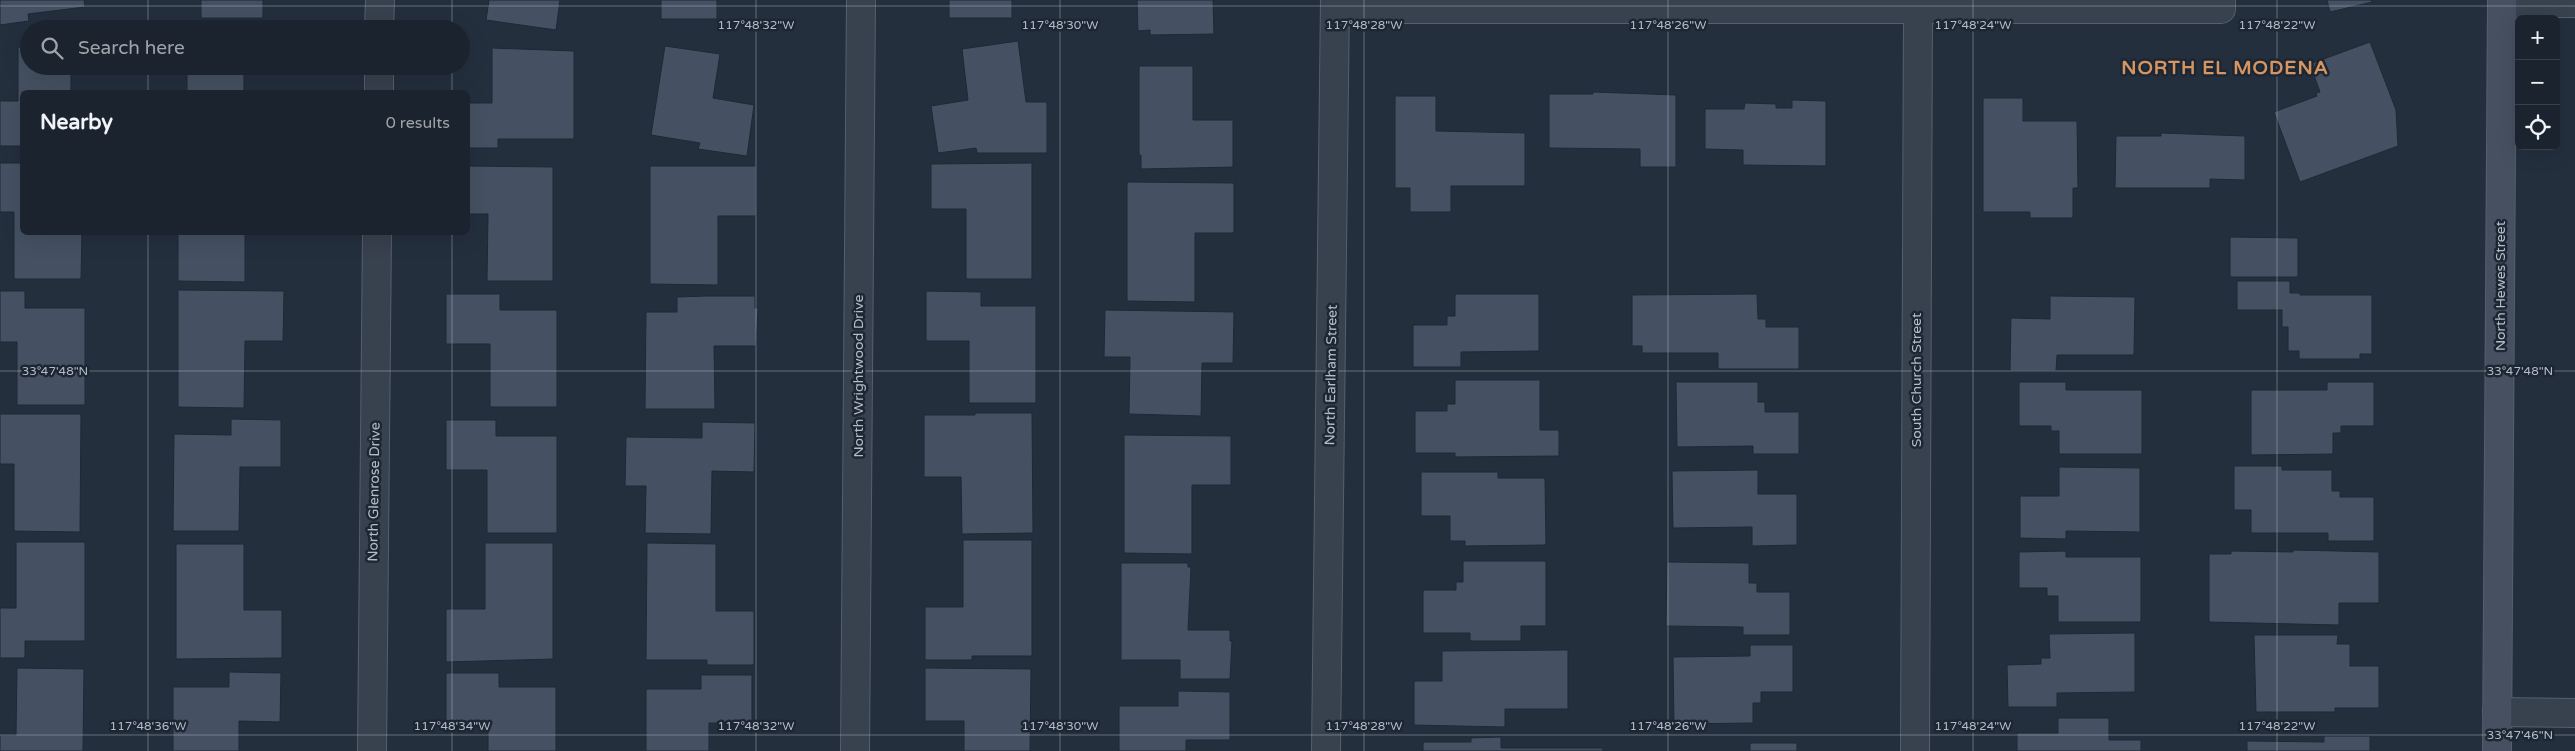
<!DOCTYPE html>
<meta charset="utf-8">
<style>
:root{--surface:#1b232e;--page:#242b36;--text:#f1f3f6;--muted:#a0a4aa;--line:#39404a}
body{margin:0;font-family:"Varela Round",sans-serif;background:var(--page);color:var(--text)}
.controls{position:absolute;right:15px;top:15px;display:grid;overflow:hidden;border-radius:8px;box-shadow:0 5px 20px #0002}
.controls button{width:45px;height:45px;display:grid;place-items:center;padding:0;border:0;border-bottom:1px solid var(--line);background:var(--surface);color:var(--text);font:25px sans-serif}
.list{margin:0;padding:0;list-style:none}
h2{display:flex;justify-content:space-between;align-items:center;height:65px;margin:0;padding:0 20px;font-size:21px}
h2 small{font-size:16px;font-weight:400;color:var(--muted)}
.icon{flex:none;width:28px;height:28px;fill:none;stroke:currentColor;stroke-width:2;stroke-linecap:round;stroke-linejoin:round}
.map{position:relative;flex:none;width:2575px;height:751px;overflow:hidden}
.search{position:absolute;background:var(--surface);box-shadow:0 5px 20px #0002;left:20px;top:20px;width:450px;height:55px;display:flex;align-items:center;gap:12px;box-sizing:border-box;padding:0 18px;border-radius:28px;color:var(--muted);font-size:19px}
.panel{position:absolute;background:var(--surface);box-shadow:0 5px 20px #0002;left:20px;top:90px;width:450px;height:145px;border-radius:8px}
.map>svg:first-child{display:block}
.building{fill:#455162;stroke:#1f2835}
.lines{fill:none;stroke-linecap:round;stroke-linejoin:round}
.street-casing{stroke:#565f6c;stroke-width:30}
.secondary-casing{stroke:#565f6c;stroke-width:30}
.street{stroke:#38414e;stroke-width:28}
.secondary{stroke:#465061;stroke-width:28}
.ticks{fill:none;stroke:#b4bcc9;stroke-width:1;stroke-opacity:0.45}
.labels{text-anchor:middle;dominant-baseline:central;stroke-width:5;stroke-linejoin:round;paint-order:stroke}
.street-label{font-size:14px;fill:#b4bcc9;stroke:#1d2633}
.district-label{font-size:19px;font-weight:bold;letter-spacing:1px;fill:#d59563;stroke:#1d2633}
.ticks-label{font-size:12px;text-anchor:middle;fill:#b4bcc9;stroke:#1d2633;stroke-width:5;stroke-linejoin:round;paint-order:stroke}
</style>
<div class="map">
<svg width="2575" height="751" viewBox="0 0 2575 751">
<rect width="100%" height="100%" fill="#242f3e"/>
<path class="building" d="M0 0H84L85 7 28 14 29 21 0 25Z
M201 0H263V18H201Z
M489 0H560L556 30 486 20Z
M661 0H717V19H661Z
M949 0H1012V18H949Z
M1137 0H1213L1214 34 1150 35V30L1138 31Z
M2327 0H2371L2372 2 2330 12Z
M1018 41 1026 102H1047V153H977L976 148 938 153 931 106 968 100 962 49Z
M2370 42 2396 110 2398 146 2300 182 2274 112 2317 96 2316 93 2320 92 2310 64Z
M665 46 720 54 713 98 754 105 747 156 698 149 700 143 651 135Z
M18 47H29V66H71V92H22V146H0V101H18Z
M492 48 574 51V139H498V148H468V103H492Z
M187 66H244V92H187Z
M1139 66H1193V120H1233V167L1141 169V155H1139Z
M1593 92 1676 95V167H1640V149L1549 148V94H1593Z
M1395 96H1436V131L1525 133V186H1451V212H1410V188H1395Z
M1983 98H2023V121H2077L2078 188H2073V218H2030V212H1983Z
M1792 100 1826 101V166L1743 165V150L1705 149V109H1744L1745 103 1776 104V108H1792Z
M2161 133 2245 136V180L2210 179V188H2115L2116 136H2161Z
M0 163H22V232H82L81 279H14V212H0Z
M1032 163V279H966V209H931V164Z
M468 166 553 167V281H487L488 214H468Z
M650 166H756V216H718V285L650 284Z
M1127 182 1234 183V233H1195V302L1127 301Z
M178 232H245V282L178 281Z
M2230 237 2298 238V277H2230Z
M2237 281H2290V293H2300V295H2372V354H2360V359H2299V351H2288V327H2282V310H2237Z
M178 290 284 291 283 341H245L244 408 178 407Z
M0 291H25V308H85V405H17V342H0Z
M926 291 981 292V306H1036V403H969V341H926Z
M446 294H500V310H557V407H490V344H446Z
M1455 294H1539V351L1461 352V367H1413V325H1447V316H1455Z
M1757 294 1758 319H1766V327H1799V369H1718V353H1642V346H1632V295Z
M707 296H755V308H758L756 346H714L715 409H645L646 312H677V297Z
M2050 296 2135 297 2134 355H2057L2056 371H2010L2011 318 2050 319Z
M1105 310 1234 312 1233 363H1202L1201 416 1129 414 1130 357H1104Z
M1455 380H1540V430H1559V456L1455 457V453H1415V411H1447V404H1455Z
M1676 382H1758V402H1765V412H1799V454H1753V446L1677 447Z
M2019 382H2066V390H2142V454H2059V431H2051V426H2019Z
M2327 382H2374V426H2341V433H2333V454L2251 455V390H2327Z
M975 413H1032L1033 533 962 534 961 477H924V415H975Z
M0 414H81L80 532 14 531V464H0Z
M231 419 281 420V467H240L239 531H173L174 434 231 435Z
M446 420H496V436H557V533H487V470H446Z
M702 422 755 423 754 472 712 471 711 534 645 533 646 486H625L626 437 702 438Z
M1124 435 1231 436V485H1192V554L1124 553Z
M2234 466H2282V470H2332V491H2340V497H2374V541H2328V533H2251V510H2234Z
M2059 467 2140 468V532L2066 531V539L2020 538V496H2059Z
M1758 470V494H1797V545L1752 546V527L1673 528 1672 471Z
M1421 472H1498V478H1545L1546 545 1465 546V541H1450V516H1421Z
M963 540H1032V656H972V660H925V607H963Z
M16 542H85V641H25V658H0V608H16Z
M485 543H553V659L446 662V609H485Z
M647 543 716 544V611H754V665H707V660H646Z
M176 544H244V610H282V658L176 659Z
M2293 550 2379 552V603H2339V625L2209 622V554H2231V551L2293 552Z
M2066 551V557H2141V622H2058V596H2047V588H2019V552Z
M1463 561H1546V626H1521V641H1470V633H1423V590H1456V582H1463Z
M1667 562 1749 563V583H1757V592H1790V635H1743V627L1666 626Z
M1121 563H1188V567H1191L1188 630H1230V641H1232L1230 679H1180V660H1121Z
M2135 633V692L2057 693V707H2008L2007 665 2041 664V658H2050L2049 634Z
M2254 635H2338L2337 644H2350V666H2379V708H2335V712H2256Z
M1750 645H1793V692H1761V703H1753V723L1674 724 1673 657 1750 656Z
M1568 650V709H1505V727L1414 725V681H1442V651Z
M17 668 84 669 83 751H0V735H16Z
M925 668 1031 669 1030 751H964V721H925Z
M229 672 281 673 280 722 239 721V751H173V687H229Z
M446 673H499V687H556V751H488V721H446Z
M701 675H752V723H709V751H646V689H701Z
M1178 691 1230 692V740H1186V751H1119V706H1178Z
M2058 718H2109V740H2141V751H2017V733H2058Z
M2324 736H2370V751H2247V741L2324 742Z
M1501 737V748H1603V751H1423V742H1471V738Z
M1750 743H1797V751H1750Z"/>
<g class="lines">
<defs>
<path id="street" d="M2502 3H2575
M1335 9H2221V0
M379 29 380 0
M379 92V66
M2497 712 2575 713
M372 751 377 232
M855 751 861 0
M1326 751 1335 0
M1915 751 1918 9"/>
<path id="secondary" d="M2497 751 2502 0"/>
</defs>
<use href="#street" class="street-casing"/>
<use href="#secondary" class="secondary-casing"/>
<use href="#street" class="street"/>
<use href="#secondary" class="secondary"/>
</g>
<path class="ticks" d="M148 0V29M452 0V29M756 0V751M1060 0V751M1364 0V751M1668 0V751M1973 0V751M2277 0V751M0 6H2575M148 66V92M452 66V92M148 232V751M452 232V751M0 371H2575M0 735H2575"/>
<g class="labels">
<g class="street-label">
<text transform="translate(2500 286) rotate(-90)">North Hewes Street</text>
<text transform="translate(1331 375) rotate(-89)">North Earlham Street</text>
<text transform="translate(858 376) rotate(-90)">North Wrightwood Drive</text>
<text transform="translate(1916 380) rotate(-90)">South Church Street</text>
<text transform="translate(374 492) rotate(-89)">North Glenrose Drive</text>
</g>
<g class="district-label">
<text x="2225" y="68">NORTH EL MODENA</text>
</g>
</g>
<g class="ticks-label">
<text x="756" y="29">117°48'32"W</text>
<text x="1060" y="29">117°48'30"W</text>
<text x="1364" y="29">117°48'28"W</text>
<text x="1668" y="29">117°48'26"W</text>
<text x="1973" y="29">117°48'24"W</text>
<text x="2277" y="29">117°48'22"W</text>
<text x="55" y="375">33°47'48"N</text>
<text x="2520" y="375">33°47'48"N</text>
<text x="148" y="730">117°48'36"W</text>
<text x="452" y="730">117°48'34"W</text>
<text x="756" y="730">117°48'32"W</text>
<text x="1060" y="730">117°48'30"W</text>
<text x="1364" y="730">117°48'28"W</text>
<text x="1668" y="730">117°48'26"W</text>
<text x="1973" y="730">117°48'24"W</text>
<text x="2277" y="730">117°48'22"W</text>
<text x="2520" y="739">33°47'46"N</text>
</g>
</svg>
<div class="controls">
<button>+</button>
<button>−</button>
<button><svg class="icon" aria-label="locate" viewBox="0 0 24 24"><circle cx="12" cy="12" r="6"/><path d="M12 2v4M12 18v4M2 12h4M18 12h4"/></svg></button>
</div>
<div class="search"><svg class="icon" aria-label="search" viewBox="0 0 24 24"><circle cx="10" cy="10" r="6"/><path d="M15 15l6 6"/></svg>Search here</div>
<section class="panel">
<h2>Nearby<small>0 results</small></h2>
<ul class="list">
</ul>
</section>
</div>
